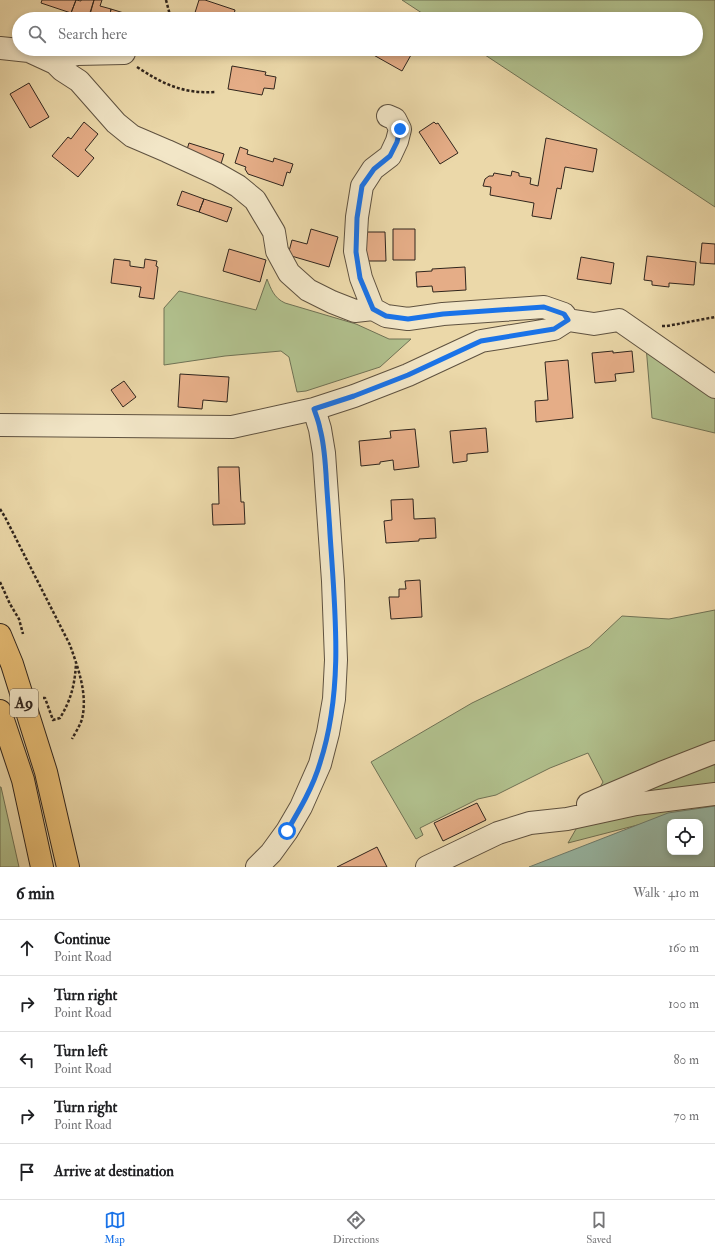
<!DOCTYPE html>
<meta charset="utf-8">
<style>
:root{--surface:#fff;--page:#f6f6f6;--text:#202124;--muted:#757577;--line:#e0e0e0;--accent:#1a73e8}
body{margin:0;font-family:"IM FELL Double Pica",serif;background:var(--page);color:var(--text)}
.controls{position:absolute;right:12px;bottom:12px;display:grid;overflow:hidden;border-radius:8px;box-shadow:0 2px 6px #0003}
.controls button{width:36px;height:36px;display:grid;place-items:center;padding:0;border:0;border-bottom:1px solid var(--line);background:var(--surface);color:var(--text);font:20px sans-serif}
.stop{position:absolute;width:12px;height:12px;margin:-9px;border:3px solid #1a73e8;border-radius:50%;background:#fff}
.stop.end{background:#1a73e8;border-color:#fff;box-shadow:0 1px 4px #0008}
.list{margin:0;padding:0;list-style:none}
h2{display:flex;justify-content:space-between;align-items:center;height:52px;margin:0;padding:0 16px;font-size:17px}
h2 small{font-size:13px;font-weight:400;color:var(--muted)}
.list li{display:grid;grid-template-columns:26px 1fr auto;gap:12px;align-items:center;box-sizing:border-box;height:56px;padding:0 16px;border-top:1px solid var(--line)}
.list b{display:block;font-size:15px;white-space:nowrap}
.list p{margin:0;font-size:13px;white-space:nowrap;color:var(--muted)}
.list em{font-size:13px;font-style:normal;color:var(--muted)}
.icon{flex:none;width:22px;height:22px;fill:none;stroke:currentColor;stroke-width:2;stroke-linecap:round;stroke-linejoin:round}
.map{position:relative;flex:none;width:715px;height:867px;overflow:hidden}
.search{position:absolute;background:var(--surface);box-shadow:0 2px 6px #0003;left:12px;right:12px;top:12px;height:44px;display:flex;align-items:center;gap:10px;box-sizing:border-box;padding:0 14px;border-radius:22px;color:var(--muted);font-size:15px}
.sheet{height:332px;background:var(--surface)}
nav{display:flex;justify-content:space-around;align-items:center;box-sizing:border-box;height:56px;border-top:1px solid var(--line);background:var(--surface);font-size:11px;color:var(--muted)}
nav a{display:grid;justify-items:center;gap:2px}
nav .on{color:var(--accent)}
.map>svg:first-child{display:block}
.green{fill:#b1c08d;stroke:#707255}
.water{fill:#98baa8;stroke:#6e7e70;fill-rule:evenodd}
.building{fill:#e5ad87;stroke:#30251d}
.lines{fill:none;stroke-linecap:round;stroke-linejoin:round}
.minor-casing{stroke:#5f5240;stroke-width:24}
.highway-casing{stroke:#30251d;stroke-width:24}
.path{stroke:#30251d;stroke-width:2.5;stroke-dasharray:3 2;stroke-linecap:butt}
.minor{stroke:#f2e6c7;stroke-width:22}
.highway{stroke:#e6bc74;stroke-width:22}
.route{stroke:#1a73e8;stroke-width:5}
.labels{text-anchor:middle;dominant-baseline:central;stroke-width:3;stroke-linejoin:round;paint-order:stroke}
.shield{fill:#f2e6c7;stroke:#6a5f50;stroke-width:1}
.shield-label{font-size:16px;font-weight:bold;fill:#30251d}
</style>
<div class="map">
<svg width="715" height="867" viewBox="0 0 715 867">
<rect width="100%" height="100%" fill="#ebd8a9"/>
<filter id="stains"><feTurbulence type="fractalNoise" baseFrequency=".005" numOctaves="4"/><feColorMatrix values="0 0 0 0 .2 0 0 0 0 .09 0 0 0 0 .02 0 0 0 .5 -.17"/></filter>
<radialGradient id="worn" r=".72"><stop offset=".6" stop-color="#630" stop-opacity="0"/><stop offset="1" stop-color="#630" stop-opacity=".3"/></radialGradient>
<path class="green" d="M402 0H715V207L476 49H696V19H431Z
M267 279C271 289 274 298 285 303L356 324 389 339H411L380 367 306 391 297 392 289 357 281 351 225 356 164 365V308L179 291 256 310Z
M645 334 715 393V433L652 418Z
M715 610V805L568 843 603 782 588 753 550 768 496 795 478 799 420 828 423 835 416 839 371 762 472 703 589 647 622 616 669 619Z
M0 787H1L19 867H0Z"/>
<path class="water" d="M715 806V867H529L668 813ZM670 822H700V852H670Z"/>
<path class="building" d="M42 0H76L71 13 41 3Z
M76 0 81 1V0H94L89 18 71 13Z
M94 0H102L100 6 111 9 109 19H88Z
M199 0H205L235 10 233 18 236 19H193Z
M111 9 143 19H109Z
M372 49H400L411 55 402 71 370 53Z
M232 66 266 72 265 75 276 77 274 89 264 88 262 95 228 89Z
M29 83 49 117 30 128 10 94Z
M84 122 98 134 85 150 94 158 78 177 52 156 68 137 71 139Z
M434 122 436 124 438 123 458 153 440 164 419 132Z
M546 138 597 149 593 172 565 167 561 189 557 188 551 219 532 216 534 203 490 195 491 187 483 186 485 179 489 176H493L494 173 511 176 512 171 519 173V176L531 178 530 184 538 186Z
M189 143 224 154 220 167 185 156Z
M240 147 248 150 247 154 273 162 274 158 293 164 290 173 287 172 283 186 248 174 245 169 246 167 235 163Z
M182 191 204 199 199 212 177 205Z
M204 199 232 208 227 222 199 212Z
M311 229 338 237 329 267 288 255 292 240 307 244Z
M393 229H415V260H393Z
M361 232H385L386 261H361Z
M702 243 715 244V264L700 263Z
M229 249 266 260 260 282 223 271Z
M647 256 696 262 694 285 669 283V287L652 285V281L644 280Z
M581 257 614 263 611 284 577 279Z
M114 259 130 261V266L144 268 145 259 157 261 156 266 158 267 154 299 139 297 141 287 111 283Z
M465 267 466 290 433 292 432 286 417 287 416 272 432 271V269Z
M613 351V353L632 351 634 372 615 374 616 381 595 383 592 353Z
M568 360 573 418 536 422 535 401 548 400 545 362Z
M180 374 229 377 227 402 203 400 202 409 178 407Z
M124 381 136 397 123 407 111 390Z
M486 428 488 452 467 454V461L453 463 450 431Z
M415 429 419 467 394 470 393 460 380 462V464L361 466 359 441 391 438 390 431Z
M218 467H239L241 502H244L245 524 213 525 212 504H219Z
M413 499 414 519 435 518 436 538 419 539V541L386 543 384 521 392 520 391 500Z
M420 580 422 617 391 619 389 597H399V589H406L405 581Z
M477 803 486 820 443 841 434 823Z
M377 847 387 867H337Z"/>
<g class="lines">
<defs>
<path id="minor" d="M0 48 29 51 55 63
M124 53 77 54 64 57 55 63 62 70 79 81 116 123 132 136 167 151 217 174 238 186 255 200 274 232 277 251 289 273 308 290 332 302 355 311 373 309
M568 320 594 324 619 320 715 387
M0 425 232 427 314 409 354 396 408 375 481 341 554 329 568 320 564 314 544 307 443 314 408 319 386 316 373 309 361 278 355 251 357 217 362 186 373 169 390 156 397 141 400 129 395 119 388 116
M588 804 661 773 715 752
M257 867 271 853 287 831 301 807 320 764 328 733 334 699 336 660 333 581 324 453 320 429 314 409
M427 867 498 833 530 823 567 819 636 804 715 794"/>
<path id="highway" d="M0 635 12 664 46 772 68 867
M0 711 23 780 42 867"/>
</defs>
<use href="#minor" class="minor-casing"/>
<use href="#highway" class="highway-casing"/>
<path class="path" d="M166 0 171 19
M137 67C163 84 183 94 215 92
M662 326H667L715 317
M0 509 5 517 70 645C78 668 88 694 82 719 80 726 75 733 72 739
M0 582 10 604 19 619 23 634
M43 698H45L53 720 60 718C71 700 75 684 76 663"/>
<use href="#minor" class="minor"/>
<use href="#highway" class="highway"/>
</g>
<g class="lines">
<path class="route" d="M287 831C300 809 313 787 320 763 344 689 335 610 330 534 329 514 327 494 326 474 325 459 324 443 320 429 319 422 316 415 314 409L354 396 408 375 481 341 554 329 568 320 564 314 544 307 443 314 408 319 386 316 373 309 360 278 356 252 357 218 362 186 374 169 390 156 397 142 400 129"/>
</g>
<g class="labels">
<rect class="shield" x="10" y="689" width="28" height="28" rx="3"/>
<g class="shield-label">
<text x="24" y="703">A9</text>
</g>
</g>
<rect width="100%" height="100%" filter="url(#stains)"/>
<rect width="100%" height="100%" fill="url(#worn)"/>
</svg>
<div class="controls">
<button><svg class="icon" aria-label="locate" viewBox="0 0 24 24"><circle cx="12" cy="12" r="6"/><path d="M12 2v4M12 18v4M2 12h4M18 12h4"/></svg></button>
</div>
<div class="stop" style="left:287px;top:831px"></div>
<div class="stop end" style="left:400px;top:129px"></div>
<div class="search"><svg class="icon" aria-label="search" viewBox="0 0 24 24"><circle cx="10" cy="10" r="6"/><path d="M15 15l6 6"/></svg>Search here</div>
</div>
<section class="sheet">
<h2>6 min<small>Walk · 410 m</small></h2>
<ul class="list">
<li><svg class="icon" aria-label="ahead" viewBox="0 0 24 24"><path d="M12 20V5M6 11l6-6 6 6"/></svg><div><b>Continue</b><p>Point Road</p></div><em>160 m</em></li>
<li><svg class="icon" aria-label="right" viewBox="0 0 24 24"><path d="M7 20v-9h11M14 6l5 5-5 5"/></svg><div><b>Turn right</b><p>Point Road</p></div><em>100 m</em></li>
<li><svg class="icon" aria-label="left" viewBox="0 0 24 24"><path d="M17 20v-9H6M10 6l-5 5 5 5"/></svg><div><b>Turn left</b><p>Point Road</p></div><em>80 m</em></li>
<li><svg class="icon" aria-label="right" viewBox="0 0 24 24"><path d="M7 20v-9h11M14 6l5 5-5 5"/></svg><div><b>Turn right</b><p>Point Road</p></div><em>70 m</em></li>
<li><svg class="icon" aria-label="arrive" viewBox="0 0 24 24"><path d="M6 21V4h12l-3 4 3 4H6"/></svg><div><b>Arrive at destination</b></div></li>
</ul>
</section>
<nav>
<a class="on"><svg class="icon" aria-label="map" viewBox="0 0 24 24"><path d="M3 6l6-2 6 2 6-2v14l-6 2-6-2-6 2zM9 4v14M15 6v14"/></svg>Map</a>
<a><svg class="icon" aria-label="directions" viewBox="0 0 24 24"><path d="M12 3l9 9-9 9-9-9zM9 14v-3h6M13 9l2 2-2 2"/></svg>Directions</a>
<a><svg class="icon" aria-label="saved" viewBox="0 0 24 24"><path d="M7 4h10v16l-5-4-5 4z"/></svg>Saved</a>
</nav>
